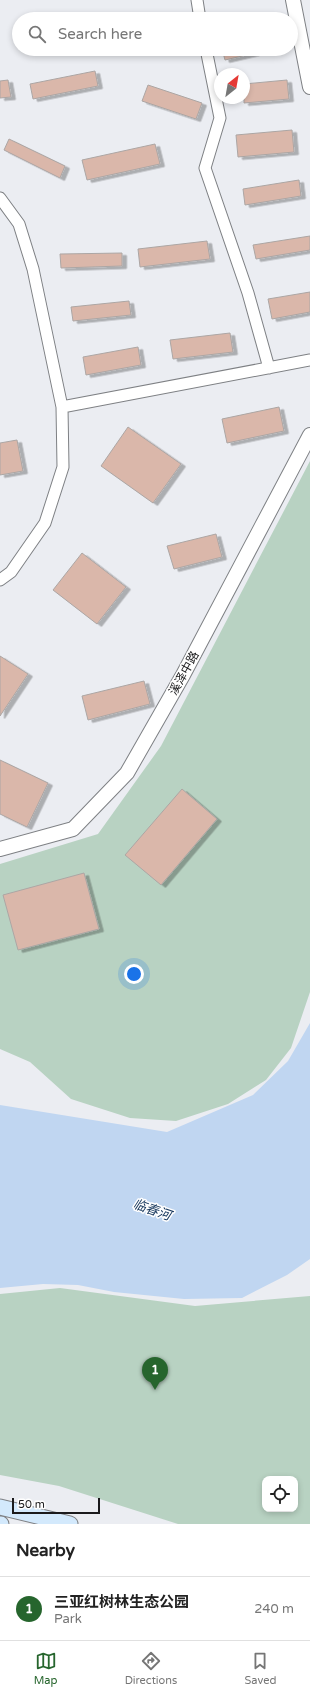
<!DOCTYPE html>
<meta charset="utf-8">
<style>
:root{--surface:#fff;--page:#f6f6f6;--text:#222;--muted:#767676;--line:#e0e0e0;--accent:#26652d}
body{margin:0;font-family:"Varela Round","Noto Sans SC",sans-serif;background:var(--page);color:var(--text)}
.controls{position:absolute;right:12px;bottom:12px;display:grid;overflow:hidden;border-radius:8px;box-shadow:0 2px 6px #0003}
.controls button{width:36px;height:36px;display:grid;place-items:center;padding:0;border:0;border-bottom:1px solid var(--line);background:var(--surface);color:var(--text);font:20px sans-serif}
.compass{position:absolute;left:214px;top:68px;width:36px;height:36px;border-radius:50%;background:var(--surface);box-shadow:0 2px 6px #0003;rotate:31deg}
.scale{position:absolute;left:12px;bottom:10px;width:88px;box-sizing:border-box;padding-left:4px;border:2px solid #1a1a1c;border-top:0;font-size:11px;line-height:14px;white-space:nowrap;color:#1a1a1c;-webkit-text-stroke:3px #fff;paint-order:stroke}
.you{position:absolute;left:134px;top:974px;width:14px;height:14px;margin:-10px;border:3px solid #fff;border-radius:50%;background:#1a73e8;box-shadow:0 0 0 6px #1a73e833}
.badge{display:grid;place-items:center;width:26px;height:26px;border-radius:50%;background:var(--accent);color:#fff;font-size:13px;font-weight:700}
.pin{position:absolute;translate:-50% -33px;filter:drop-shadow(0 1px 2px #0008)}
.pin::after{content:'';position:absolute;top:21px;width:14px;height:12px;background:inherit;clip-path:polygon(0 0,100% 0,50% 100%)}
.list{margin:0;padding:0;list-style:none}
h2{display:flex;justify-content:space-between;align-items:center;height:52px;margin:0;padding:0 16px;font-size:17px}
h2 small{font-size:13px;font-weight:400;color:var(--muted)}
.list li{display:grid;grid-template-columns:26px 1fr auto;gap:12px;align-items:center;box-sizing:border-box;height:64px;padding:0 16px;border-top:1px solid var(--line)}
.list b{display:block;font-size:15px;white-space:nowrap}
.list p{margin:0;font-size:13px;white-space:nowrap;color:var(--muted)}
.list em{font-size:13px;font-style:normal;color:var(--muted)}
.icon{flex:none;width:22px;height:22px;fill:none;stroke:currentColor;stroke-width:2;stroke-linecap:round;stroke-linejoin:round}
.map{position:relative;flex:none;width:310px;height:1524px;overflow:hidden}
.search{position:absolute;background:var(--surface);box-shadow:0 2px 6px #0003;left:12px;right:12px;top:12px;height:44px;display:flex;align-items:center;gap:10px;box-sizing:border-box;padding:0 14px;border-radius:22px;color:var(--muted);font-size:15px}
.sheet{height:116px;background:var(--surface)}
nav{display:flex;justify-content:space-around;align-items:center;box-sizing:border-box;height:56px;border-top:1px solid var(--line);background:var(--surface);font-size:11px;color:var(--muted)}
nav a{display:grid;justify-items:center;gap:2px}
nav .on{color:var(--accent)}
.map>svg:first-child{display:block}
.green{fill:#b8d2c2;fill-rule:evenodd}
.water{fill:#c0d6f1}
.building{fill:#dab7aa;stroke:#aca6a4;filter:url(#shadow)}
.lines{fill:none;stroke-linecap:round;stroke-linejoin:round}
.minor-casing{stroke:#7e8084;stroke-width:13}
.tertiary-casing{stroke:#7e8084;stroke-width:16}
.secondary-casing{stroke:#7e8084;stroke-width:17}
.minor{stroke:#fff;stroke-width:11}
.tertiary{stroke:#fff;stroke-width:14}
.secondary{stroke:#d3e9fc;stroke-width:15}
.labels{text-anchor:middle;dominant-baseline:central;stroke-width:3;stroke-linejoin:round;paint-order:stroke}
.street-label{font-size:12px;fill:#1a1a1c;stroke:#fff}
.water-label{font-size:13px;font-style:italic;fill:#1b3b60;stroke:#fff}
</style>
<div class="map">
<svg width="310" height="1524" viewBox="0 0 310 1524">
<defs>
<filter id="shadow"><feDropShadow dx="4.5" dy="2.5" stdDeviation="0" flood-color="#0004"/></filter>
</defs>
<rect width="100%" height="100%" fill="#ebedf2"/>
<path class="green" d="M310 461V992L291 1048 266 1080 228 1104 176 1121 130 1118 71 1099 30 1062 0 1049V864L98 834 161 746Z
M60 1288 195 1306 310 1296V1524H178L59 1486 0 1475V1294ZM265 1479H295V1509H265Z"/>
<path class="water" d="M310 1023V1259L287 1275 242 1298 184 1299 114 1292 78 1285 43 1284 0 1288V1105L167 1132 253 1095 288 1061Z"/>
<path class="building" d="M222 49H255V53L225 60Z
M95 71 98 86 33 99 30 84Z
M8 80 11 97 0 98V81Z
M287 80 289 99 244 103V84Z
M148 85 202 103 196 119 142 101Z
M292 130 294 152 238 157 236 135Z
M9 139 65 166 60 178 4 150Z
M155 144 160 164 87 180 82 160Z
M299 180 301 196 245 205 243 189Z
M310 236V250L256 259 253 245Z
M207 241 210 259 140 267 138 249Z
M122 253V266L61 268 60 254Z
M310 292V312L272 319 268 299Z
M129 301 131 315 73 321 71 307Z
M230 333 233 352 173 359 170 340Z
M138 347 141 365 86 375 83 357Z
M279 407 284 431 227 443 222 419Z
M128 427 181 464 153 503 101 466Z
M17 440 23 471 0 475V443Z
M216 534 222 557 174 569 167 546Z
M82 553 126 587 97 624 53 590Z
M0 656 28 674 0 716Z
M144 681 150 704 88 720 82 696Z
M0 760 48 783 27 827 0 814Z
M182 789 217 819 161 885 125 855Z
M84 873 99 929 18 950 3 895Z"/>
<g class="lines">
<defs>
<path id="minor" d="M197 0 200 19
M206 49 220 118 205 168 248 293 269 368
M0 198 19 224 33 269 62 407 63 467 45 523 11 572 0 580
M62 407 310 360"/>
<path id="tertiary" d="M293 0 310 87
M0 849 73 829 127 773 183 675 310 435"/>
<path id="secondary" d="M0 1507 70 1524
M0 1524H1"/>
</defs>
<use href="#minor" class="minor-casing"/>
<use href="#tertiary" class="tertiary-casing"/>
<use href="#secondary" class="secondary-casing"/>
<use href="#minor" class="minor"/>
<use href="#tertiary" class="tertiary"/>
<use href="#secondary" class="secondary"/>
</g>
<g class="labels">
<g class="street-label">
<text transform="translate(184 673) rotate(-61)">溪泽中路</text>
</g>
<g class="water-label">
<text transform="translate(152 1210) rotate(19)">临春河</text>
</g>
</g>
</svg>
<div class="controls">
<button><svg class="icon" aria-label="locate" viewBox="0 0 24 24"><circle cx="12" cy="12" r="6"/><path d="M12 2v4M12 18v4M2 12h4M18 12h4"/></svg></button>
</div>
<svg class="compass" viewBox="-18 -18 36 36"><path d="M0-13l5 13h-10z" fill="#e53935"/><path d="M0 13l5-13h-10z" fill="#767676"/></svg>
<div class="scale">50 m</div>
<div class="you"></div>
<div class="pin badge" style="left:155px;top:1390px">1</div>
<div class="search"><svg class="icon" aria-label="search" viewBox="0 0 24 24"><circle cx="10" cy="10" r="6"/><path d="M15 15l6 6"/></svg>Search here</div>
</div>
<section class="sheet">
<h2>Nearby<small></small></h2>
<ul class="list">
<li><span class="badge">1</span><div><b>三亚红树林生态公园</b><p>Park</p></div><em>240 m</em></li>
</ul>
</section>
<nav>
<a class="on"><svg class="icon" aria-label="map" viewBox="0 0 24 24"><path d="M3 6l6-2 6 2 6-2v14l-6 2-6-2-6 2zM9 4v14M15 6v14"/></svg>Map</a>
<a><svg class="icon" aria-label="directions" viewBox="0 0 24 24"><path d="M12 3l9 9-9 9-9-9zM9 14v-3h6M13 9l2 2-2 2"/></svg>Directions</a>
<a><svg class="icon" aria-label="saved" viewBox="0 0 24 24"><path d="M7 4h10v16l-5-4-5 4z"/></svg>Saved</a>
</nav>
